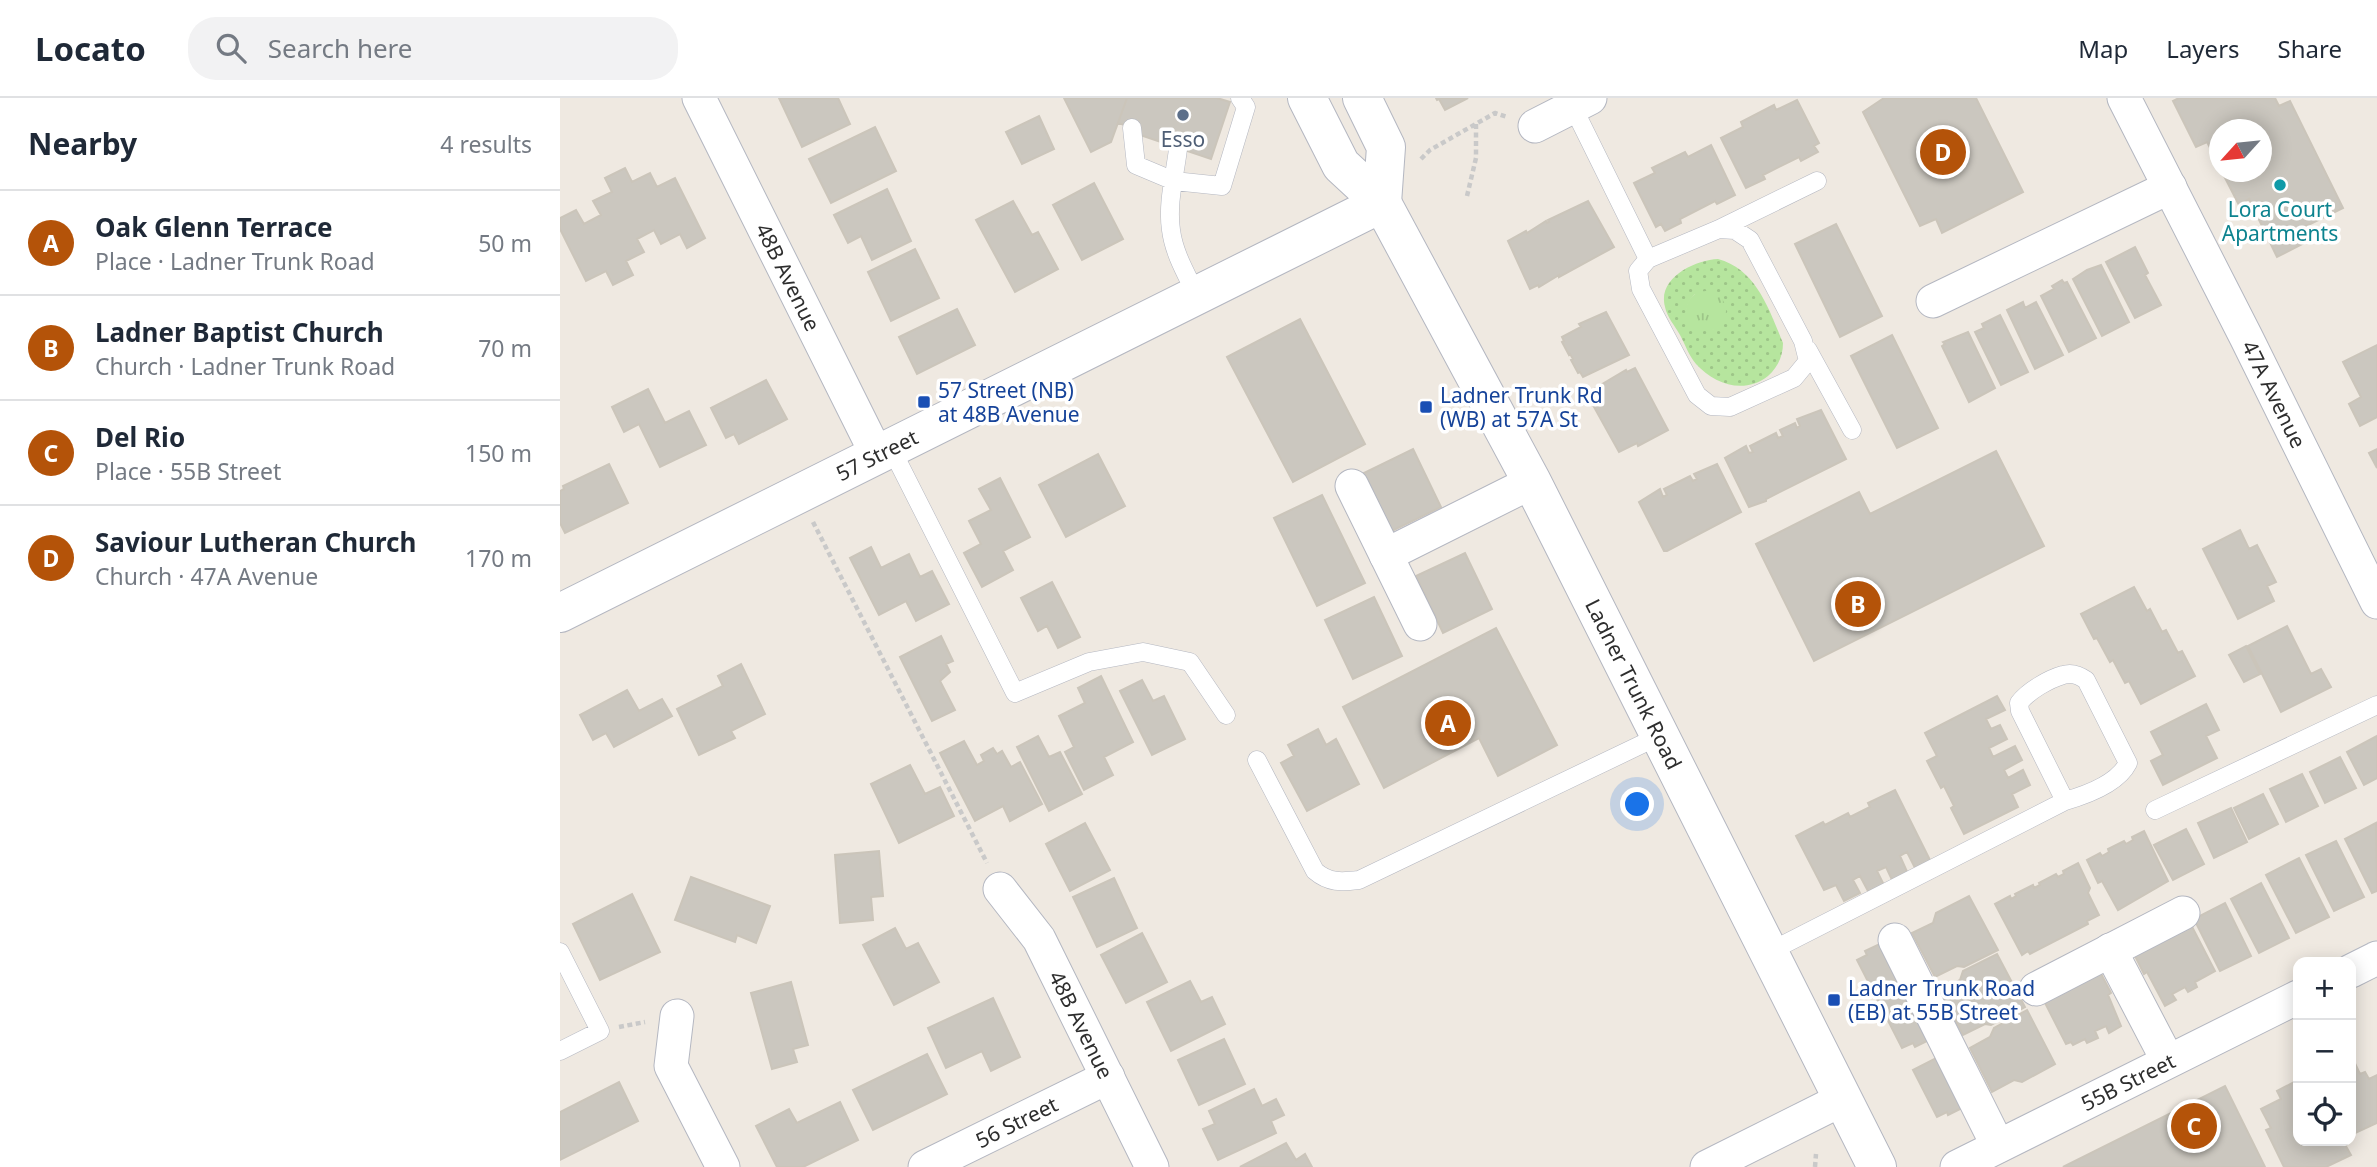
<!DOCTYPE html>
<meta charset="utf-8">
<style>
:root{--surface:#fff;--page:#f2f2f3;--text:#1f2937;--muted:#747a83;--line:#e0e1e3;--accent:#b45309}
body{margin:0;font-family:"Noto Sans",sans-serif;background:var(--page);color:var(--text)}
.controls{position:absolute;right:21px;bottom:21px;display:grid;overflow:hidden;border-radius:14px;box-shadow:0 4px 18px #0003}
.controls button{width:63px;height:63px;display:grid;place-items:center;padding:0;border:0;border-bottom:2px solid var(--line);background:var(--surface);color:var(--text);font:35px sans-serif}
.compass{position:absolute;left:1649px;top:21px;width:63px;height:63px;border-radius:50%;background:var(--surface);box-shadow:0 4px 18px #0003;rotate:243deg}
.you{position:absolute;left:1078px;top:707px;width:24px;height:24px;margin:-18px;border:5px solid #fff;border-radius:50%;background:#1a73e8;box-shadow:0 0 0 10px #1a73e833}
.badge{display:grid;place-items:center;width:46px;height:46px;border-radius:50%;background:var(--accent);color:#fff;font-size:23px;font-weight:700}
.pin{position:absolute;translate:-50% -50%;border:4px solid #fff;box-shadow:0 2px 7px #0006}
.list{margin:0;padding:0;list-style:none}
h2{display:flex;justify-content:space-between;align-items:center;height:91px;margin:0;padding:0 28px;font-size:30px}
h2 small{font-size:23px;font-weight:400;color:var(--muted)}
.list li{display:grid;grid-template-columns:46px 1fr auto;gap:21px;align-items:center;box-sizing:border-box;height:105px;padding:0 28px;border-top:2px solid var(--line)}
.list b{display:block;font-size:26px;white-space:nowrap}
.list p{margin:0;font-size:23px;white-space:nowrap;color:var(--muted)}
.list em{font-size:23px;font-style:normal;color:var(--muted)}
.icon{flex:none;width:38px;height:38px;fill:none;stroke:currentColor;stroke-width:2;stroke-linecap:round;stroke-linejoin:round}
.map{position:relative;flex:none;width:1817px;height:1069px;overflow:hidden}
header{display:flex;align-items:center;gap:42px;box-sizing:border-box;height:98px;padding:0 35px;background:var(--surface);border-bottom:2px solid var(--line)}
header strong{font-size:33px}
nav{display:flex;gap:38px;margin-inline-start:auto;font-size:24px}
.search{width:490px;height:63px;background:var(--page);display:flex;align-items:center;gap:18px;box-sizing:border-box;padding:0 24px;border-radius:28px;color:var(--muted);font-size:26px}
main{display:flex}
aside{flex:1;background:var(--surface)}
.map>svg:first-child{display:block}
.grass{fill:url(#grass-dots);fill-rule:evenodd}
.park{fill:url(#park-tufts)}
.building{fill:#cbc7bf;stroke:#cbc5ba;stroke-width:2}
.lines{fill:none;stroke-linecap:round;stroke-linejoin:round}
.service-casing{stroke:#b4b7c1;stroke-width:19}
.minor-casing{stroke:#b4b7c1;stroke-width:35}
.tertiary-casing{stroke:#b4b7c1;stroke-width:40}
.secondary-casing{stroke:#b4b7c1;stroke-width:40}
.path{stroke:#c9c9c9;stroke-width:4.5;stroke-dasharray:5 3.5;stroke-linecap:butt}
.service{stroke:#fff;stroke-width:18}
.minor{stroke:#fff;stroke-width:33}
.tertiary{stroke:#fff;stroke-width:38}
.secondary{stroke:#fff;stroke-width:38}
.service-dot{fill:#5c6f8a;stroke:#fff;stroke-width:2.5}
.culture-dot{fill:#0f9aa8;stroke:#fff;stroke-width:2.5}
.transit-dot{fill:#1a4fb4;stroke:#fff;stroke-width:2.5}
.labels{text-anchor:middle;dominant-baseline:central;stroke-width:7;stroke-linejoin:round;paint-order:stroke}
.service-label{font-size:21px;fill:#4e5e75;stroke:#fff}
.culture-label{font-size:21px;fill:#0d838f;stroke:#fff}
.street-label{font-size:21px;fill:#2e2e2e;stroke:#fff}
.transit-label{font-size:21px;fill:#164399;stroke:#fff;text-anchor:start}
</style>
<header>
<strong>Locato</strong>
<div class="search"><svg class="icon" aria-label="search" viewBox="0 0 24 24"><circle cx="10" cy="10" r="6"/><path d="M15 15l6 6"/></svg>Search here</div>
<nav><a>Map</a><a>Layers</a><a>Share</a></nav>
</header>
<main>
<aside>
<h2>Nearby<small>4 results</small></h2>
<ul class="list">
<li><span class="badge">A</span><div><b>Oak Glenn Terrace</b><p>Place · Ladner Trunk Road</p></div><em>50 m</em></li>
<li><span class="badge">B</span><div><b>Ladner Baptist Church</b><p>Church · Ladner Trunk Road</p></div><em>70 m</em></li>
<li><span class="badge">C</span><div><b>Del Rio</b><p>Place · 55B Street</p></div><em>150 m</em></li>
<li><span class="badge">D</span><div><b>Saviour Lutheran Church</b><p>Church · 47A Avenue</p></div><em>170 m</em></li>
</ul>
</aside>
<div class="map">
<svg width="1817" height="1069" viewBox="0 0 1817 1069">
<defs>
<pattern id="grass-dots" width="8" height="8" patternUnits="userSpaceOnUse" patternTransform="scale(1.75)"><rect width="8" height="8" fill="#b6e59e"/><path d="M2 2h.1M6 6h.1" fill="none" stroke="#9dc588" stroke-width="1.8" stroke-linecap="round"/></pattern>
<pattern id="park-tufts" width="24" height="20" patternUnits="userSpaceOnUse" patternTransform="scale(1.75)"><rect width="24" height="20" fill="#b6e59e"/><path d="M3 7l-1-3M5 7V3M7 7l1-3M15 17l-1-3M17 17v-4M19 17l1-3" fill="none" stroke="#9dc588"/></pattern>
</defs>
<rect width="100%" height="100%" fill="#efe9e1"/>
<path class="grass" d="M1158 161C1196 171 1209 211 1223 245 1223 258 1218 269 1208 278 1184 297 1154 286 1136 266 1129 258 1125 246 1120 237 1115 228 1107 219 1105 209 1097 180 1135 162 1158 161ZM1135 196 1154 231C1131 236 1117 212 1135 196Z"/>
<path class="park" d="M1126 213a20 20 0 1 1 40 0a20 20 0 1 1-40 0Z"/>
<path class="building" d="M219 0H278L290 26 242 49Z
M504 0H567L551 44 531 54Z
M567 0H657L670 4 651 61 577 36 579 32 558 25Z
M876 0H908L885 12 879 1 877 2Z
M1324 0H1416L1463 94 1382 135 1376 121 1360 128 1303 14Z
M1619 0H1715L1719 8 1730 3 1783 110 1744 129 1750 142 1717 159 1689 101 1679 107 1662 74H1702V32H1660V69L1647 44 1636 49 1613 3Z
M1237 2 1259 45 1254 48 1258 54 1241 63 1239 59 1203 77 1205 81 1186 90 1161 40 1183 29 1181 24 1214 7 1216 12Z
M479 18 494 51 462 66 446 34Z
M315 29 336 73 271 105 249 61Z
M1151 47 1175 97 1157 106 1155 103 1120 121 1121 125 1105 133 1101 126 1096 129 1074 85 1095 75 1092 70 1125 54 1128 59Z
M65 70 72 84 90 75 97 89 115 80 145 140 127 150 120 136 101 146 94 132 77 141 84 154 66 163 73 177 53 187 46 173 26 183 0 131V120L16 112 24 126 41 117 33 103 52 94 45 80Z
M534 85 563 141 522 162 493 107Z
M327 91 351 143 312 162 301 138 288 145 274 117Z
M453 103 472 137 478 134 498 171 455 194 416 122Z
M1028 103 1054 149 999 179V177L979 189 978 187 970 191 948 143 966 133 967 135 986 123 987 125 989 124 988 122Z
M1276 126 1322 218 1280 239 1235 146Z
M1575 149 1588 175 1585 177 1601 207 1575 220 1546 164Z
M355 151 379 200 331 223 308 174Z
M1541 167 1569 224 1542 238 1513 181 1527 172Z
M1502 182 1504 185 1507 184 1536 240 1509 254 1481 198 1494 191 1492 188Z
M1463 204 1465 210 1476 204 1503 257 1475 271 1447 212Z
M397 211 415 247 357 276 339 239Z
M1046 214 1069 257 1023 279 1020 274 1018 275 1011 262 1013 261 1010 256 1009 257 1002 244 1004 243 1002 239 1021 229 1019 226Z
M1440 217 1468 274 1441 287 1415 234 1424 230 1422 226Z
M740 221 805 346 733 384 667 259Z
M1408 234 1435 290 1409 304 1382 248 1385 246 1383 244Z
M1332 237 1378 330 1337 350 1291 258Z
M1817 247V319L1800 328 1789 306 1801 299 1783 264Z
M1075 270 1108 332 1078 348 1077 345 1059 354 1029 300 1031 299 1029 294 1066 272 1067 274Z
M206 282 227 321 179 346 174 336 166 340 151 310Z
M88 291 105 325 129 313 146 347 100 369 79 326 64 334 52 309Z
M1261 312 1286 361 1206 401V403L1189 409 1165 360 1186 348 1189 355 1193 354 1190 348 1216 335 1218 340 1223 338 1220 332 1235 325 1237 330 1240 328 1237 321Z
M853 351 881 409 832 433 804 375Z
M1817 351V370L1809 355Z
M1436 353 1484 448 1254 563 1196 446 1299 394 1310 416Z
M538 356 565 408 506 439 479 387Z
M49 366 68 405 5 435 0 425V393L4 391 3 388Z
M1157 366 1181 414 1107 453H1104L1079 404 1100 391 1103 399 1107 397 1104 391 1130 378 1133 383 1137 381 1134 376Z
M440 380 470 439 443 453 453 472 422 489 404 455 421 446 409 423 431 412 419 391Z
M762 397 805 485 757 508 714 420Z
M1680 432 1689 451 1697 447 1716 484 1707 488 1714 503 1678 521 1643 451Z
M311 449 321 470 349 456 360 479 372 473 389 506 356 523 346 503 319 517 290 460Z
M905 455 932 511 883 535 856 478Z
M492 484 520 539 498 550 487 528 478 533 461 500Z
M1574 489 1587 513 1590 511 1602 534 1606 532 1618 555 1622 553 1635 578 1581 606 1569 583 1565 585 1553 562 1550 564 1537 540 1534 541 1521 516Z
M814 499 842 558 793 581 765 522Z
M1727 528 1751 576 1761 571 1771 589 1721 614 1688 548Z
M936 530 997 647 938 678 919 640 824 690 783 609Z
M381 538 393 563 386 566 390 574 380 583 395 612 372 623 340 559Z
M1686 548 1700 576 1684 584 1669 557Z
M181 566 205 616 171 633 175 640 139 657 117 611 163 588 158 578Z
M541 578 573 644 544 659 553 677 524 692 505 654 514 649 499 618 525 605 518 590Z
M582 582 593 603 604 598 625 641 592 657 560 593Z
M67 592 79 613 102 601 112 618 54 649 46 635 33 642 20 617Z
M1437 598 1445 612 1426 621 1431 631 1440 627 1447 641 1429 650 1433 659 1455 648 1462 662 1444 672 1448 680 1463 672 1470 687 1452 696 1458 709 1404 736 1391 710 1394 708 1384 688 1381 690 1367 663 1377 658 1365 635Z
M1646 606 1659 632 1646 638 1657 660 1603 687 1591 663 1603 657 1591 634Z
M758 631 766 647 776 641 799 686 747 713 721 665 734 658 728 647Z
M478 638 489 659 500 654 522 696 489 713 457 649Z
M1817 638V680L1804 687 1787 654Z
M404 643 417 667 424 663 421 657 433 650 437 656 442 653 451 669 460 664 482 706 450 723 443 708 415 723 380 655Z
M1780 659 1796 690 1765 705 1750 674Z
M350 667 365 696 380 689 394 718 339 745 311 686Z
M1742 676 1758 708 1726 724 1710 691Z
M1335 692 1371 764 1356 772 1347 754 1340 758 1349 778 1334 786 1326 769 1317 773 1324 787 1309 795 1300 778 1293 782 1300 795 1284 803 1276 787 1264 792 1236 738 1263 724 1265 727 1288 715 1290 719 1310 709 1308 705Z
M1703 696 1718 726 1689 741 1674 710Z
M1671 710 1687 744 1654 760 1638 725Z
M525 725 550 772 510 793 486 746Z
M1816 725 1817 793 1812 795 1785 741Z
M1626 731 1644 766 1613 782 1594 747Z
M1584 733 1608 783 1558 812 1542 783 1538 785 1527 762 1540 755 1542 758 1549 754 1548 751 1564 743 1566 746 1573 742 1572 739Z
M1776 743 1804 799 1774 813 1746 757Z
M319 753 323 798 311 799 313 822 280 825 275 757Z
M1739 760 1769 819 1736 835 1706 777Z
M1518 765 1530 790 1528 795 1539 817 1527 823 1528 826 1470 856 1468 853 1462 857 1435 806 1450 798 1451 801 1456 798 1455 796 1473 787 1474 790 1480 787 1479 785 1496 776 1498 779 1504 776 1503 773Z
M131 779 210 808 196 845 177 837 175 844 115 822Z
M554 780 577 830 537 849 513 799Z
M1701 785 1729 840 1699 855 1671 801Z
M72 796 100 854 40 882 13 826Z
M1409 798 1438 852 1404 869 1397 868 1375 879 1352 835 1373 825 1376 815Z
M1665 805 1691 858 1660 873 1634 821Z
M1628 821 1655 873 1635 884 1637 889 1628 894 1625 889 1612 896 1616 902 1605 908 1587 874 1584 876 1572 852Z
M335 830 346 851 358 845 379 884 334 907 303 847Z
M582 835 607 884 566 905 541 857Z
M1326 843 1375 939 1355 949 1353 945 1342 950 1297 862 1307 857 1305 853Z
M1437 856 1465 909 1431 927 1425 926 1403 937 1380 893 1400 882 1403 873Z
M1538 870 1551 895 1548 897 1561 928 1549 935 1546 928 1535 933 1538 940 1527 945 1525 941 1513 947 1511 944 1506 946 1481 897Z
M630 883 641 904 652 899 665 926 611 953 587 904Z
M231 884 248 947 233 951 237 964 212 971 191 895Z
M433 900 460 959 431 973 422 953 386 970 368 930Z
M1467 912 1495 966 1462 984 1454 982 1432 994 1410 950 1430 939 1434 930Z
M664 941 685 986 639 1007 618 962Z
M367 956 387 996 313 1032 293 992Z
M1384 956 1410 1006 1388 1017 1387 1014 1377 1019 1353 972Z
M1792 959 1800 976 1805 974 1809 981 1817 977V1025L1791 1037Z
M1738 982V1043H1783L1791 1057 1766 1069H1724L1706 1032 1711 1030 1701 1011 1721 1001 1717 993Z
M59 984 78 1023 0 1062V1014Z
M1665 988 1705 1069H1503Z
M694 991 702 1008 716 1001 724 1017 711 1023 716 1035 658 1062 643 1031 655 1026 649 1013Z
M280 1004 298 1042 243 1069H217L196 1028 229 1011 237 1025Z
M726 1045 736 1062 745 1056 752 1069H680Z"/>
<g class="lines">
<defs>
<path id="service" d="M1010 3 1088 161
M572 30 576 67 614 83 662 88 686 9 680 0
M618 51C615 77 607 105 611 132 614 156 627 177 637 198
M1159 131 1175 132 1190 142 1243 243 1248 263 1234 280 1170 309 1151 308 1137 297 1081 191 1078 173 1088 161Z
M1159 131 1257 83
M1248 252 1292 332
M331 350 455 595 529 564 583 554 630 564 666 617
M697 662 755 773C769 785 781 784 799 782L1099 638
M1595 712 1817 607
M0 854 40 933 0 953
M1207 855 1505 703 1460 613 1459 605C1468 593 1489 581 1503 577 1512 574 1519 577 1526 582L1568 665C1558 685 1526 697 1505 703"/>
<g id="minor">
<path id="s1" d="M139 0 317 357"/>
<path id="s2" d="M1564 0 1686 239 1817 504"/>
<path d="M975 28 1030 0"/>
<path d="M1373 203 1610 89"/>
<path d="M792 388 860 526"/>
<path d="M826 457 972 384"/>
<path id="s3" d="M440 791 479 841 592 1069"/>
<path d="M1335 842 1438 1048"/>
<path d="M1550 852 1608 963"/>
<path d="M1791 873 1817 860"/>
<path d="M1476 891 1623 815"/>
<path d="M117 918 111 968 163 1069"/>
<path id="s4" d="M365 1069 548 979"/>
<path d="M1147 1069 1283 1001"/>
<path id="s5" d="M1397 1069 1738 899"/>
</g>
<g id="tertiary">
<path id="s6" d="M0 515 822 105"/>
</g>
<g id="secondary">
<path id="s7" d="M747 0 781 67 822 105 972 384 1317 1069"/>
<path d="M802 0 826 49 822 105"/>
</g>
</defs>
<use href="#service" class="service-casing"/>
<use href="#minor" class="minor-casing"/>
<use href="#tertiary" class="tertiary-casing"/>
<use href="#secondary" class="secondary-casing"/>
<path class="path" d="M861 61 870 52 935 15 947 19
M907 98 916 60V25
M253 424 427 765
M59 929 85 924
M1255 1069 1256 1056"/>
<use href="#service" class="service"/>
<use href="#minor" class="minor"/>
<use href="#tertiary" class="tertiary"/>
<use href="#secondary" class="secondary"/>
</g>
<circle class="service-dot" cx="623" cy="17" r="7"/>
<circle class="culture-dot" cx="1720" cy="87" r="7"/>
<g class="transit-dot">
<rect x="357" y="297" width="14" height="14" rx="3.5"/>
<rect x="859" y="302" width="14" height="14" rx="3.5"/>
<rect x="1267" y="895" width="14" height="14" rx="3.5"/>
</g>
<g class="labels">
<g class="service-label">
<text x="623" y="41">Esso</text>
</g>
<g class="culture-label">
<text x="1720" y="111">Lora Court<tspan x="1720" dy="24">Apartments</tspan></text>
</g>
<g class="street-label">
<text stroke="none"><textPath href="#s1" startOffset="200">48B Avenue</textPath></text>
<text stroke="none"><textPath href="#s2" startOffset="332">47A Avenue</textPath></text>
<text stroke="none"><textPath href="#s6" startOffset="354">57 Street</textPath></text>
<text stroke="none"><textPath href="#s7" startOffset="674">Ladner Trunk Road</textPath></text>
<text stroke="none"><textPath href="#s3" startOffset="159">48B Avenue</textPath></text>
<text stroke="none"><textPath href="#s5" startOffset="191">55B Street</textPath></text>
<text stroke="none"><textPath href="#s4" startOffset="102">56 Street</textPath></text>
</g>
<g class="transit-label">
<text x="378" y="292">57 Street (NB)<tspan x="378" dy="24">at 48B Avenue</tspan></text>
<text x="880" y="297">Ladner Trunk Rd<tspan x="880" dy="24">(WB) at 57A St</tspan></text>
<text x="1288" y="890">Ladner Trunk Road<tspan x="1288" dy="24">(EB) at 55B Street</tspan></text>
</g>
</g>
</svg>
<div class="controls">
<button>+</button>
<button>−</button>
<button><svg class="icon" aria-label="locate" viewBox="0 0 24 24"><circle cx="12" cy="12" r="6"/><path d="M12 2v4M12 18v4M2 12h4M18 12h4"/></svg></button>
</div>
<svg class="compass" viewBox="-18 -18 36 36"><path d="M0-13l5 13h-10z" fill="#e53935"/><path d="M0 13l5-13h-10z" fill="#747a83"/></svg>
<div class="you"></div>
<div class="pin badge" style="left:888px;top:625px">A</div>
<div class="pin badge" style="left:1298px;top:506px">B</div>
<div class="pin badge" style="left:1634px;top:1028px">C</div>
<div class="pin badge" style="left:1383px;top:54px">D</div>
</div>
</main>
